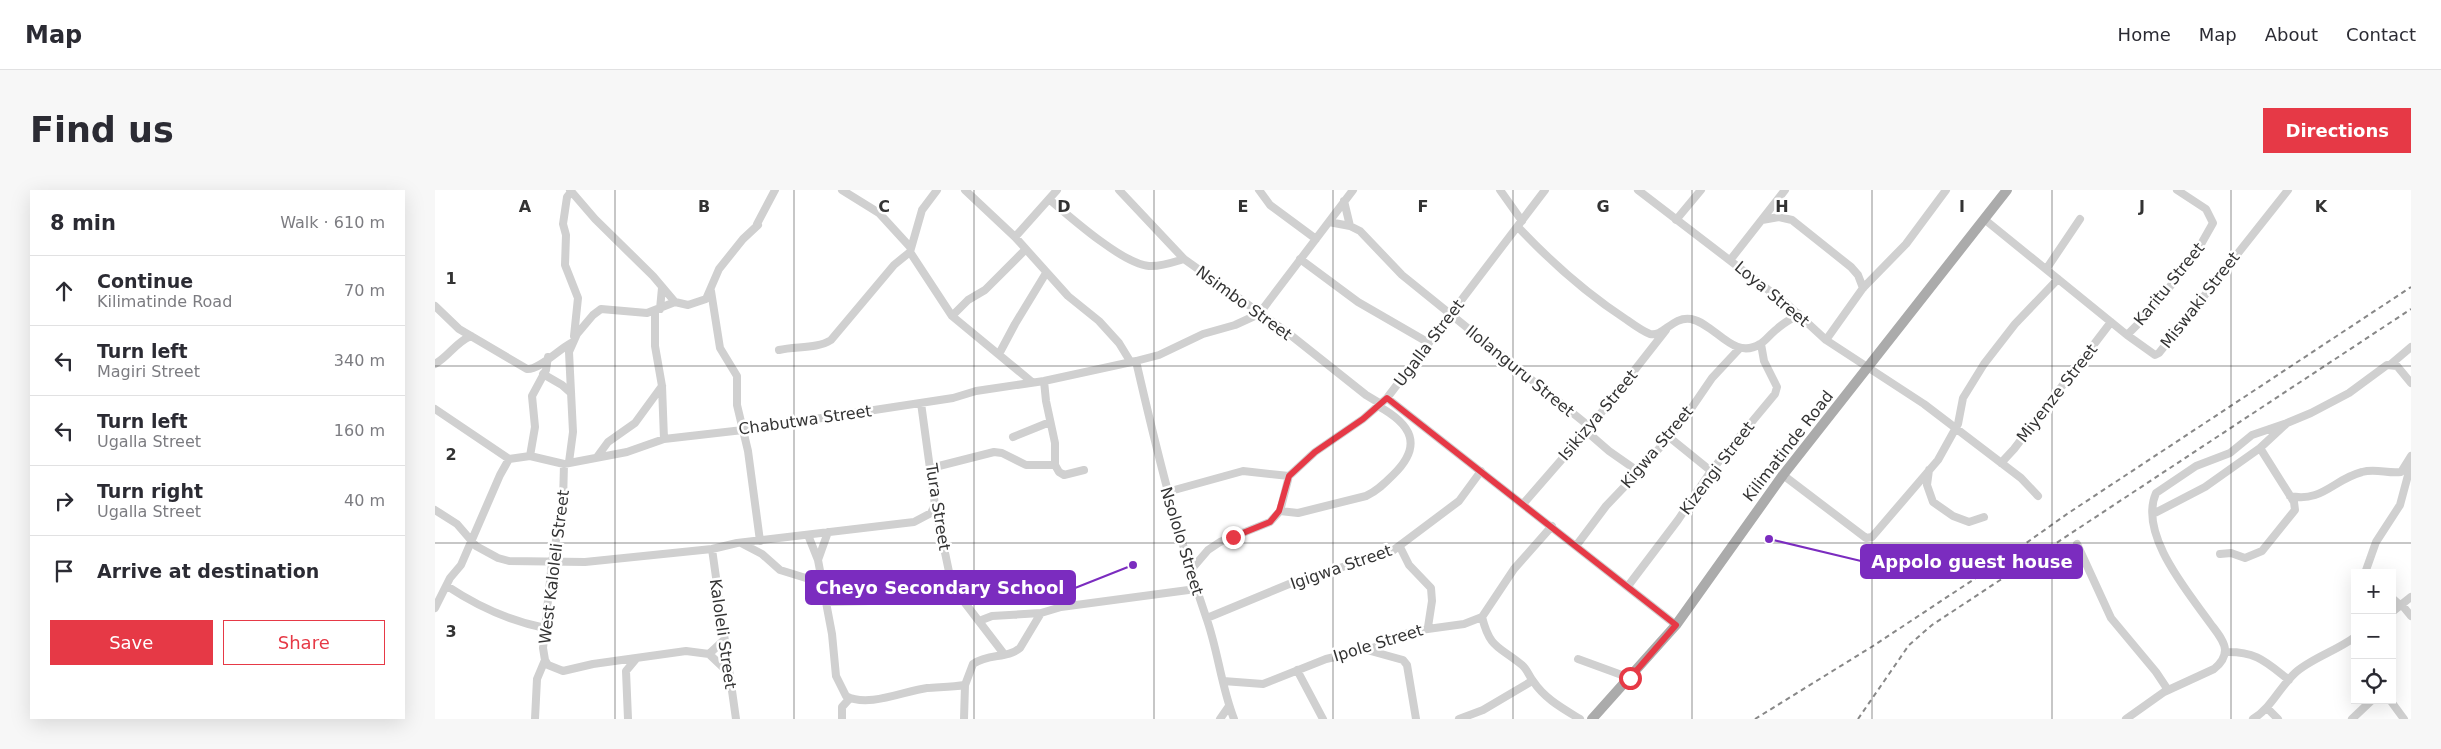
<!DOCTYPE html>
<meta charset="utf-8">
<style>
:root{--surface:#fff;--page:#f7f7f7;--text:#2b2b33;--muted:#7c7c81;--line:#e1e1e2;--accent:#e63946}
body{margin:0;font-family:"DejaVu Sans",sans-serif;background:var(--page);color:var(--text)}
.controls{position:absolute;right:15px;bottom:15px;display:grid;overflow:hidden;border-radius:0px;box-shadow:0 5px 20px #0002}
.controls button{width:45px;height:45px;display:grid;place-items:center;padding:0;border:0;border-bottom:1px solid var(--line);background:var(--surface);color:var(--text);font:25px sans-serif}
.stop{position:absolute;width:15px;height:15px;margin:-11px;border:4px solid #e63946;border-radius:50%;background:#fff}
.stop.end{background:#e63946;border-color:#fff;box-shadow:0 1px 5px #0008}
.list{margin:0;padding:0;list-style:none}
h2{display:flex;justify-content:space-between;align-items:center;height:65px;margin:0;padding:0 20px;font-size:21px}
h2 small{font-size:16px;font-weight:400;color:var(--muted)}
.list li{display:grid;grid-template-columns:32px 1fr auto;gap:15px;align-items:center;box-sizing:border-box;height:70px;padding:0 20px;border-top:1px solid var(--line)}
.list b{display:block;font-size:19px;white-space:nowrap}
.list p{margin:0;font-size:16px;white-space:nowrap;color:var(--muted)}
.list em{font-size:16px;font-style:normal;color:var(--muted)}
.actions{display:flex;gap:10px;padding:15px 20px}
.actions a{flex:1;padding:11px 0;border:1px solid var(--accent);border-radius:0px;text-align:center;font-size:18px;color:var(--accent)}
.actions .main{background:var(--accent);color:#fff}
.icon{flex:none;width:28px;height:28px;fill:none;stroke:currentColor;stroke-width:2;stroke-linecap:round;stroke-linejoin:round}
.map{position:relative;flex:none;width:1976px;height:529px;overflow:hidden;border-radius:0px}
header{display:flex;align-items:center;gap:30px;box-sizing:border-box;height:70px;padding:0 25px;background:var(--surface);border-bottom:1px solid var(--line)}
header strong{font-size:24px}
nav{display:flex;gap:28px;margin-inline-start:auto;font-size:18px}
.intro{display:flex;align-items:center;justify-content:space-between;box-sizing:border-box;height:120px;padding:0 30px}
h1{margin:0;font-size:35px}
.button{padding:12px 22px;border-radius:0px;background:var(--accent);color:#fff;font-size:18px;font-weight:700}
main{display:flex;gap:30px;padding:0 30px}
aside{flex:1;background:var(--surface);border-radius:0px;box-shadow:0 5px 20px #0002}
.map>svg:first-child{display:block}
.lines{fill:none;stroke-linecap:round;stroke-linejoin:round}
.minor{stroke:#d0d0d0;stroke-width:8}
.major{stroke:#ababab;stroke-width:10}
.rail{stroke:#888;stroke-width:2;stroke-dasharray:5 4;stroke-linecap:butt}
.route{stroke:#e63946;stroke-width:6}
.grid{fill:none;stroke:#333;stroke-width:1;stroke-opacity:0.55}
.labels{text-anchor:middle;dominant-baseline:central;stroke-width:5;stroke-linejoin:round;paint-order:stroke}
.street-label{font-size:16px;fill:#333;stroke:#fff}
.grid-label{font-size:16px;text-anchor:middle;font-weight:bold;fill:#333;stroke:#fff;stroke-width:5;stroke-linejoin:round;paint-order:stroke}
.leader{fill:none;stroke:#7b2cbf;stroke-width:2}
.callout-dot{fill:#7b2cbf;stroke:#fff;stroke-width:2}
.callout{fill:#7b2cbf;stroke:#7b2cbf;stroke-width:2}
.callout-label{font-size:18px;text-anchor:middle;font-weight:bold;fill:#fff}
</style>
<header>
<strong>Map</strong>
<nav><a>Home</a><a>Map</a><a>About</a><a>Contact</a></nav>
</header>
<div class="intro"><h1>Find us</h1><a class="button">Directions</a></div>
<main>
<aside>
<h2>8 min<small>Walk · 610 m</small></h2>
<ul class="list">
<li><svg class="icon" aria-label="ahead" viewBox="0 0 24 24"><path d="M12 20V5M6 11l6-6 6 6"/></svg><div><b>Continue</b><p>Kilimatinde Road</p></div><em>70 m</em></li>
<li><svg class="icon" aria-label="left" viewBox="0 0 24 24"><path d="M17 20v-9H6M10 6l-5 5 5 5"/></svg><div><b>Turn left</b><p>Magiri Street</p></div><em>340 m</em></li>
<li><svg class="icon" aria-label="left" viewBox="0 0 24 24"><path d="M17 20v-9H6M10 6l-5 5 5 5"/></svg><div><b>Turn left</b><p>Ugalla Street</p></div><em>160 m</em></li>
<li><svg class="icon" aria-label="right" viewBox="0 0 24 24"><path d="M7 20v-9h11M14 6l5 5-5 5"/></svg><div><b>Turn right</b><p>Ugalla Street</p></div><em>40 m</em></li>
<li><svg class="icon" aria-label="arrive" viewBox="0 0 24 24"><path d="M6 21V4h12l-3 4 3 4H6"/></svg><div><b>Arrive at destination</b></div></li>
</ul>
<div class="actions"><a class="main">Save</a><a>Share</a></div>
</aside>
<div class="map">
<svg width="1976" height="529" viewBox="0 0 1976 529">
<rect width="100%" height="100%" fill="#fff"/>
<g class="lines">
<path class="minor" d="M135 0 160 29 218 86 240 112 253 115 271 109 284 79 308 49 323 35
M407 0 444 23 476 58
M502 0 487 20 475 62 517 126 597 192
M530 0 580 47 633 106 664 131 684 153 695 171
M684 0 749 69 853 143 931 205 946 214
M824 0 835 15 881 49
M1065 0 1087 31
M1203 0 1353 115 1391 150 1489 214 1586 288 1603 306
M136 2 132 7 128 34 131 45 130 75 143 108 139 146
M614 9C635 27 688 74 714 76 725 77 739 72 749 69
M909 11 915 36
M1549 29 1692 145 1720 165 1724 163 1853 0
M1241 30 1266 0
M1327 30 1344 27 1357 30 1416 77 1423 85 1428 98
M894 32 915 36 925 41 967 85 1155 237
M322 34 340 0
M1083 37C1116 72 1152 104 1192 130 1199 135 1207 141 1215 144 1229 147 1237 126 1256 129 1281 134 1298 171 1325 154 1331 151 1336 143 1342 139 1348 133 1356 129 1364 124
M580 47 622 0
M865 69 923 112 994 153
M1296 69 1350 0
M1612 78 1645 29
M276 101 285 158 302 186V215L313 261 325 351
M0 116 24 139 92 179C104 180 123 160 136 153
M225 119 227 98
M220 121V156L227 196 229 249
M517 126 533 110 550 100 590 60
M1692 145 1716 121 1761 63 1778 33 1771 19 1742 0
M1391 150 1428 98 1471 54 1511 0
M344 160C361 156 382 159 396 150L459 75 475 62
M564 164 580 134 611 83
M701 171C721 258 742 343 771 427 783 460 786 496 799 529
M0 174C14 166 21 152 36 146
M1956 174 1976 157
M108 184 127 195 136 203
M609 191 611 211 620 253V275L624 282 629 285 649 280
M952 208 1241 435
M486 213 500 315 517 396 569 464
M0 219 74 269
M1151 241 1174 261 1204 282
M578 247 615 232
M1234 247 1276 281
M95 266 100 237 97 206 111 180 113 167
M162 267 173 252 200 233 227 196
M134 272 138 242 134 162 142 144 158 125 166 119 212 123 240 112
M1566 273 1579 259 1676 132
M129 274 128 312 117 372 108 458 110 470 113 475 128 481 158 474 251 461 274 464 289 450
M496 278 559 262 567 263 591 275H620
M1494 280 1492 295 1498 312 1518 326 1534 332 1549 327
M1348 285 1431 348 1437 347 1503 270 1523 234 1528 208 1549 174 1580 134 1623 89
M732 302 808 281 854 286
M1855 306C1887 313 1899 289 1927 282 1941 278 1953 284 1966 282L1976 266
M1088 314 1155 237 1231 140
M0 320 22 334 41 356 63 368 74 371 150 372 277 359 302 353 479 332 496 323 500 315
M845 321 863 323 931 306C942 301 950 293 958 285 989 255 976 234 943 216
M1718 324 1770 297 1825 258 1852 233 1876 223 1914 203 1952 175 1962 176 1976 193
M393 342 383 370 397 444 401 486 411 506C433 518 469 501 492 498 504 497 517 497 530 495
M373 345 383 370
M306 353 327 364 345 380 387 393
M1642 354 1676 428 1721 482 1733 500
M1141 356 1171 316 1212 273 1251 226 1277 188 1304 159
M965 357 974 375 996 398 997 411 993 437
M277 359 301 529
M1785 364 1796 363 1810 368 1827 361 1860 320 1859 312 1825 258
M755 381 773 360 785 352 835 332 845 321 854 286 880 262 928 229 952 208 1110 0
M1930 383 1941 352 1965 315 1976 274
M12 396C42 416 75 431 110 438
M1193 396 1243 330 1276 281 1340 204 1342 197 1329 171 1326 154
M1957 408 1966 416
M390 412 436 411 517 396
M1967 415 1976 426
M0 418 15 388 26 375 65 285 74 269 95 266 129 274 192 262 229 249 308 240 518 208 541 201 609 191 701 171 724 165 768 144 800 135 824 124 918 0
M1957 422 1976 407
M1047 427C1055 459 1064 456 1087 475 1092 479 1094 486 1098 491 1110 509 1127 518 1145 529
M772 428 859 392 956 362 1024 311 1046 281
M544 431 557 426 606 423
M932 460 968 470 972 475 981 529
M1790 462C1821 461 1831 472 1854 490
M274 464 294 483
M1143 469 1195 488
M862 480 888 529
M788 491 828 494 891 469 938 458 978 441 1029 434 1047 427 1079 379 1117 336
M1955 510 1969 529
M1832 518 1843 529
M100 529 102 489 110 470
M193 529 191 481 201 469
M407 529V517L415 508
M529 529 530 495 538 474C554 463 572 469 585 458L606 423 626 417 761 399
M785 529 794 516
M1024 529 1048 520 1097 491
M1691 529 1729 502 1779 479C1784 475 1790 468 1790 460 1790 451 1780 440 1775 433 1753 402 1703 344 1721 303L1761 276 1795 263 1817 245 1852 233
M1818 529C1837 517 1844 498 1860 483 1875 469 1901 461 1920 447
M1917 529 1937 510"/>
<path class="major" d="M1157 529 1241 435 1348 285 1572 0"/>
<path class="rail" d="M1320 529 1438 456 1556 378 1632 324 1976 97
M1423 529 1474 455 1497 435 1976 119"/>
</g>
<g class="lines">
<path class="route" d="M798 347 835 332 844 321 854 286 880 262 928 229 952 208 1241 435 1195 488"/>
</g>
<path class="grid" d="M180 0V529M359 0V529M539 0V529M719 0V529M898 0V529M1078 0V529M1257 0V529M1437 0V529M1617 0V529M1796 0V529M0 176H1976M0 353H1976"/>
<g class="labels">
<g class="street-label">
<text transform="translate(1734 94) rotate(-51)">Karitu Street</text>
<text transform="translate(1337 104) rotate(40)">Loya Street</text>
<text transform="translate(1765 110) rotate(-52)">Miswaki Street</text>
<text transform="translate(809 113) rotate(36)">Nsimbo Street</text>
<text transform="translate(994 153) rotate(-53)">Ugalla Street</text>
<text transform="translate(1085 181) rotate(39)">Ilolanguru Street</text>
<text transform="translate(1622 203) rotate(-52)">Miyenze Street</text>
<text transform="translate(1163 225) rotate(-50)">Isikizya Street</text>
<text transform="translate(370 230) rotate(-8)">Chabutwa Street</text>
<text transform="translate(1353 256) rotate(-52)">Kilimatinde Road</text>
<text transform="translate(1222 257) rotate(-50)">Kigwa Street</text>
<text transform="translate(1282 278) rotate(-53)">Kizengi Street</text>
<text transform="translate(503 317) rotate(81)">Tura Street</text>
<text transform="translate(747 351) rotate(73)">Nsololo Street</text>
<text transform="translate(119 377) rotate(-83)">West Kaloleli Street</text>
<text transform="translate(906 377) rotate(-19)">Igigwa Street</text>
<text transform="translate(288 444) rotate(82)">Kaloleli Street</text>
<text transform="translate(943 453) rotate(-17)">Ipole Street</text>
</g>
</g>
<g class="grid-label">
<text x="90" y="22">A</text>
<text x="269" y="22">B</text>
<text x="449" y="22">C</text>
<text x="629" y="22">D</text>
<text x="808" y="22">E</text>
<text x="988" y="22">F</text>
<text x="1168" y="22">G</text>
<text x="1347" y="22">H</text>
<text x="1527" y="22">I</text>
<text x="1707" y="22">J</text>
<text x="1886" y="22">K</text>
<text x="16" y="94">1</text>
<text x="16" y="270">2</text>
<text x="16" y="447">3</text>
</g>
<path class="leader" d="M1334 349L1426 371M698 375L640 398"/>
<g class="callout-dot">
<circle cx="1334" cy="349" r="5"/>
<circle cx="698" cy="375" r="5"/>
</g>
<g class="callout">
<rect x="1426" y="355" width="221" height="33" rx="5"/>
<rect x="371" y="381" width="269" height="33" rx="5"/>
</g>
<g class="callout-label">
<text x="1537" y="378">Appolo guest house</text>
<text x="505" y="404">Cheyo Secondary School</text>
</g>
</svg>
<div class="controls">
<button>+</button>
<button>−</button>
<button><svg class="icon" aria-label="locate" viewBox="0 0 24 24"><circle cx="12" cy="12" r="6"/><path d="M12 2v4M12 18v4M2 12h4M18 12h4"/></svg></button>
</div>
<div class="stop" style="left:1195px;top:488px"></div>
<div class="stop end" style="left:798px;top:347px"></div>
</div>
</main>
